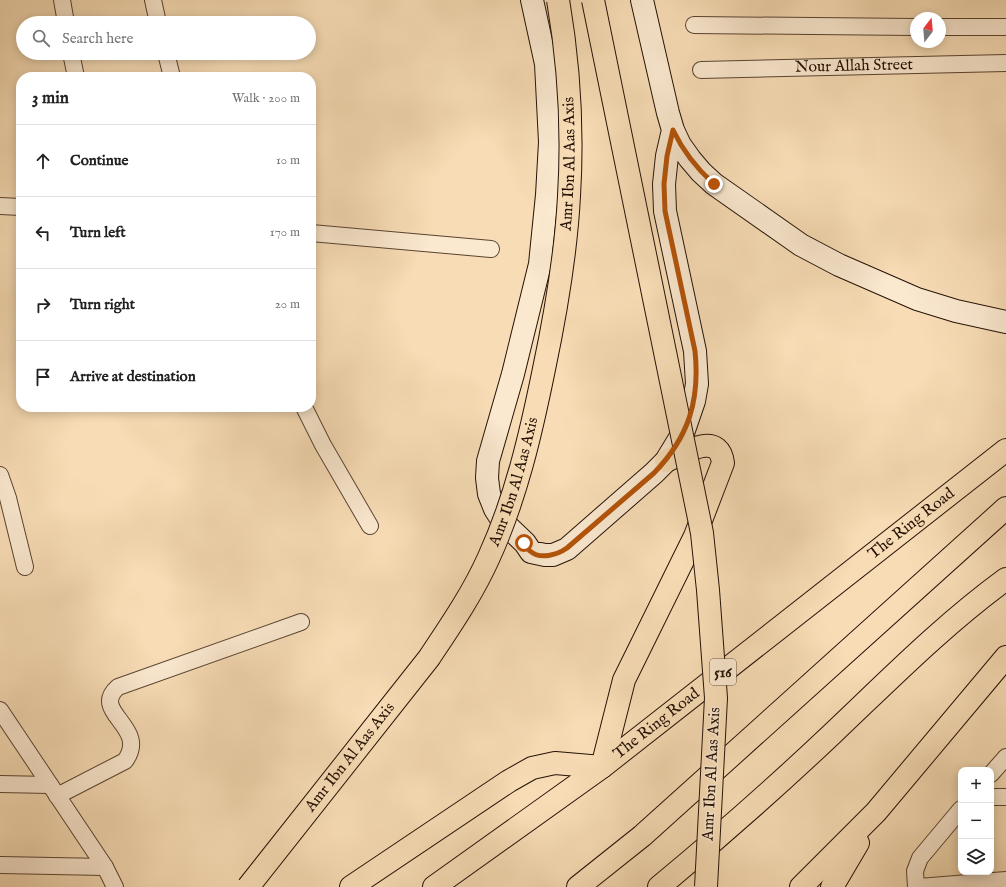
<!DOCTYPE html>
<meta charset="utf-8">
<style>
:root{--surface:#fff;--page:#f2f2f2;--text:#222;--muted:#767676;--line:#e0e0e0}
body{margin:0;font-family:"IM FELL English",serif;background:var(--page);color:var(--text)}
.controls{position:absolute;right:12px;bottom:12px;display:grid;overflow:hidden;border-radius:8px;box-shadow:0 2px 10px #0003}
.controls button{width:36px;height:36px;display:grid;place-items:center;padding:0;border:0;border-bottom:1px solid var(--line);background:var(--surface);color:var(--text);font:20px sans-serif}
.compass{position:absolute;left:910px;top:12px;width:36px;height:36px;border-radius:50%;background:var(--surface);box-shadow:0 2px 10px #0003;rotate:16deg}
.stop{position:absolute;width:12px;height:12px;margin:-9px;border:3px solid #b45309;border-radius:50%;background:#fff}
.stop.end{background:#b45309;border-color:#fff;box-shadow:0 1px 4px #0008}
.list{margin:0;padding:0;list-style:none}
h2{display:flex;justify-content:space-between;align-items:center;height:52px;margin:0;padding:0 16px;font-size:17px}
h2 small{font-size:13px;font-weight:400;color:var(--muted)}
.list li{display:grid;grid-template-columns:26px 1fr auto;gap:12px;align-items:center;box-sizing:border-box;height:72px;padding:0 16px;border-top:1px solid var(--line)}
.list b{display:block;font-size:15px;white-space:nowrap}
.list em{font-size:13px;font-style:normal;color:var(--muted)}
.icon{flex:none;width:22px;height:22px;fill:none;stroke:currentColor;stroke-width:2;stroke-linecap:round;stroke-linejoin:round}
.map{position:relative;flex:none;width:1006px;height:887px;overflow:hidden}
.search{position:absolute;background:var(--surface);box-shadow:0 2px 10px #0003;left:16px;top:16px;width:300px;height:44px;display:flex;align-items:center;gap:10px;box-sizing:border-box;padding:0 14px;border-radius:22px;color:var(--muted);font-size:15px}
.panel{position:absolute;background:var(--surface);box-shadow:0 2px 10px #0003;left:16px;top:72px;width:300px;height:340px;border-radius:16px}
.map>svg:first-child{display:block}
.lines{fill:none;stroke-linecap:round;stroke-linejoin:round}
.street-casing{stroke:#5a4432;stroke-width:18}
.secondary-casing{stroke:#251207;stroke-width:24}
.highway-casing{stroke:#251207;stroke-width:24}
.street{stroke:#fae8cf;stroke-width:16}
.secondary{stroke:#fae8cf;stroke-width:22}
.highway{stroke:#f7dcb5;stroke-width:22}
.primary-bridge-casing{stroke:#251207;stroke-width:24;stroke-linecap:butt}
.primary-bridge{stroke:#f7dcb5;stroke-width:22}
.route{stroke:#b45309;stroke-width:5}
.labels{text-anchor:middle;dominant-baseline:central;stroke-width:3;stroke-linejoin:round;paint-order:stroke}
.shield{fill:#fae8cf;stroke:#655243;stroke-width:1}
.shield-label{font-size:15px;font-weight:bold;fill:#251207}
.street-label{font-size:16px;fill:#251207;stroke:#fae8cf}
</style>
<div class="map">
<svg width="1006" height="887" viewBox="0 0 1006 887">
<rect width="100%" height="100%" fill="#f7dcb5"/>
<filter id="stains"><feTurbulence type="fractalNoise" baseFrequency=".005" numOctaves="4"/><feColorMatrix values="0 0 0 0 .2 0 0 0 0 .09 0 0 0 0 .02 0 0 0 .5 -.17"/></filter>
<radialGradient id="worn" r=".72"><stop offset=".6" stop-color="#630" stop-opacity="0"/><stop offset="1" stop-color="#630" stop-opacity=".3"/></radialGradient>
<g class="lines">
<defs>
<g id="street">
<path d="M62 0 66 23"/>
<path d="M153 0 158 23"/>
<path d="M694 25 916 27"/>
<path d="M940 27H1006"/>
<path d="M71 53 76 77"/>
<path d="M166 53 172 77"/>
<path id="s1" d="M701 70 1006 63"/>
<path d="M0 206 21 207"/>
<path d="M311 233 491 249"/>
<path d="M304 407 323 445 370 526"/>
<path d="M0 475 8 498 25 567"/>
<path d="M0 710 105 867 115 887"/>
<path d="M991 774 1006 757"/>
<path d="M0 784 50 785"/>
<path d="M57 796 125 761C150 727 89 712 118 687L301 622"/>
<path d="M991 797H1006"/>
<path d="M0 865 105 867"/>
<path d="M916 887 915 871 920 858 961 809"/>
<path d="M919 887 1006 880"/>
</g>
<path id="secondary" d="M532 0 546 64 550 142 547 195 540 264 513 374 488 461 487 478 489 494 495 509 504 523 525 543 531 552 545 555H553L567 549 654 473 666 461 683 433 694 401 697 384 695 351 665 211 664 184 667 156 673 130
M642 0 668 113 673 130 680 145 690 159 701 172 714 184 801 245 839 265 917 299 956 311 1006 322"/>
<g id="highway">
<path d="M351 887 509 781 532 768 555 763 602 767 624 680 695 536 723 463C719 430 684 453 666 461"/>
<path id="s2" d="M434 887 602 767 1006 450"/>
<path d="M578 887 642 836 1006 508"/>
<path d="M659 887C718 838 776 787 832 734 888 681 943 625 1006 579"/>
<path d="M801 887 876 812 1006 657"/>
<path d="M832 887 858 843"/>
</g>
</defs>
<use href="#street" class="street-casing"/>
<use href="#secondary" class="secondary-casing"/>
<use href="#highway" class="highway-casing"/>
<use href="#street" class="street"/>
<use href="#secondary" class="secondary"/>
<use href="#highway" class="highway"/>
<defs>
<g id="primary-bridge">
<path d="M593 0 702 533 708 590 716 698 706 887"/>
<path id="s3" d="M248 887 429 658C451 625 473 593 489 557 516 498 531 433 544 369 556 312 566 254 569 196 573 131 569 64 558 0"/>
</g>
</defs>
<use href="#primary-bridge" class="primary-bridge-casing"/>
<use href="#primary-bridge" class="primary-bridge"/>
</g>
<g class="lines">
<path class="route" d="M524 543C526 545 528 549 530 551 540 560 557 555 567 548L654 473C689 437 700 400 695 351L665 211 664 184 667 156 673 130C683 151 696 168 714 184"/>
</g>
<g class="labels">
<rect class="shield" x="710" y="659" width="26" height="26" rx="3"/>
<g class="shield-label">
<text x="723" y="672">516</text>
</g>
<g class="street-label">
<text stroke="none"><textPath href="#s1" startOffset="153">Nour Allah Street</textPath></text>
<text stroke="none"><textPath href="#s3" startOffset="813">Amr Ibn Al Aas Axis</textPath></text>
<text stroke="none"><textPath href="#s3" startOffset="489">Amr Ibn Al Aas Axis</textPath></text>
<text stroke="none"><textPath href="#s2" startOffset="600">The Ring Road</textPath></text>
<text stroke="none"><textPath href="#s2" startOffset="276">The Ring Road</textPath></text>
<text stroke="none"><textPath href="#s3" startOffset="165">Amr Ibn Al Aas Axis</textPath></text>
<text transform="translate(712 774) rotate(-87)">Amr Ibn Al Aas Axis</text>
</g>
</g>
<rect width="100%" height="100%" filter="url(#stains)"/>
<rect width="100%" height="100%" fill="url(#worn)"/>
</svg>
<div class="controls">
<button>+</button>
<button>−</button>
<button><svg class="icon" aria-label="layers" viewBox="0 0 24 24"><path d="M12 4l9 5-9 5-9-5zM3 14l9 5 9-5"/></svg></button>
</div>
<svg class="compass" viewBox="-18 -18 36 36"><path d="M0-13l5 13h-10z" fill="#e53935"/><path d="M0 13l5-13h-10z" fill="#767676"/></svg>
<div class="stop" style="left:524px;top:543px"></div>
<div class="stop end" style="left:714px;top:184px"></div>
<div class="search"><svg class="icon" aria-label="search" viewBox="0 0 24 24"><circle cx="10" cy="10" r="6"/><path d="M15 15l6 6"/></svg>Search here</div>
<section class="panel">
<h2>3 min<small>Walk · 200 m</small></h2>
<ul class="list">
<li><svg class="icon" aria-label="ahead" viewBox="0 0 24 24"><path d="M12 20V5M6 11l6-6 6 6"/></svg><div><b>Continue</b></div><em>10 m</em></li>
<li><svg class="icon" aria-label="left" viewBox="0 0 24 24"><path d="M17 20v-9H6M10 6l-5 5 5 5"/></svg><div><b>Turn left</b></div><em>170 m</em></li>
<li><svg class="icon" aria-label="right" viewBox="0 0 24 24"><path d="M7 20v-9h11M14 6l5 5-5 5"/></svg><div><b>Turn right</b></div><em>20 m</em></li>
<li><svg class="icon" aria-label="arrive" viewBox="0 0 24 24"><path d="M6 21V4h12l-3 4 3 4H6"/></svg><div><b>Arrive at destination</b></div></li>
</ul>
</section>
</div>
